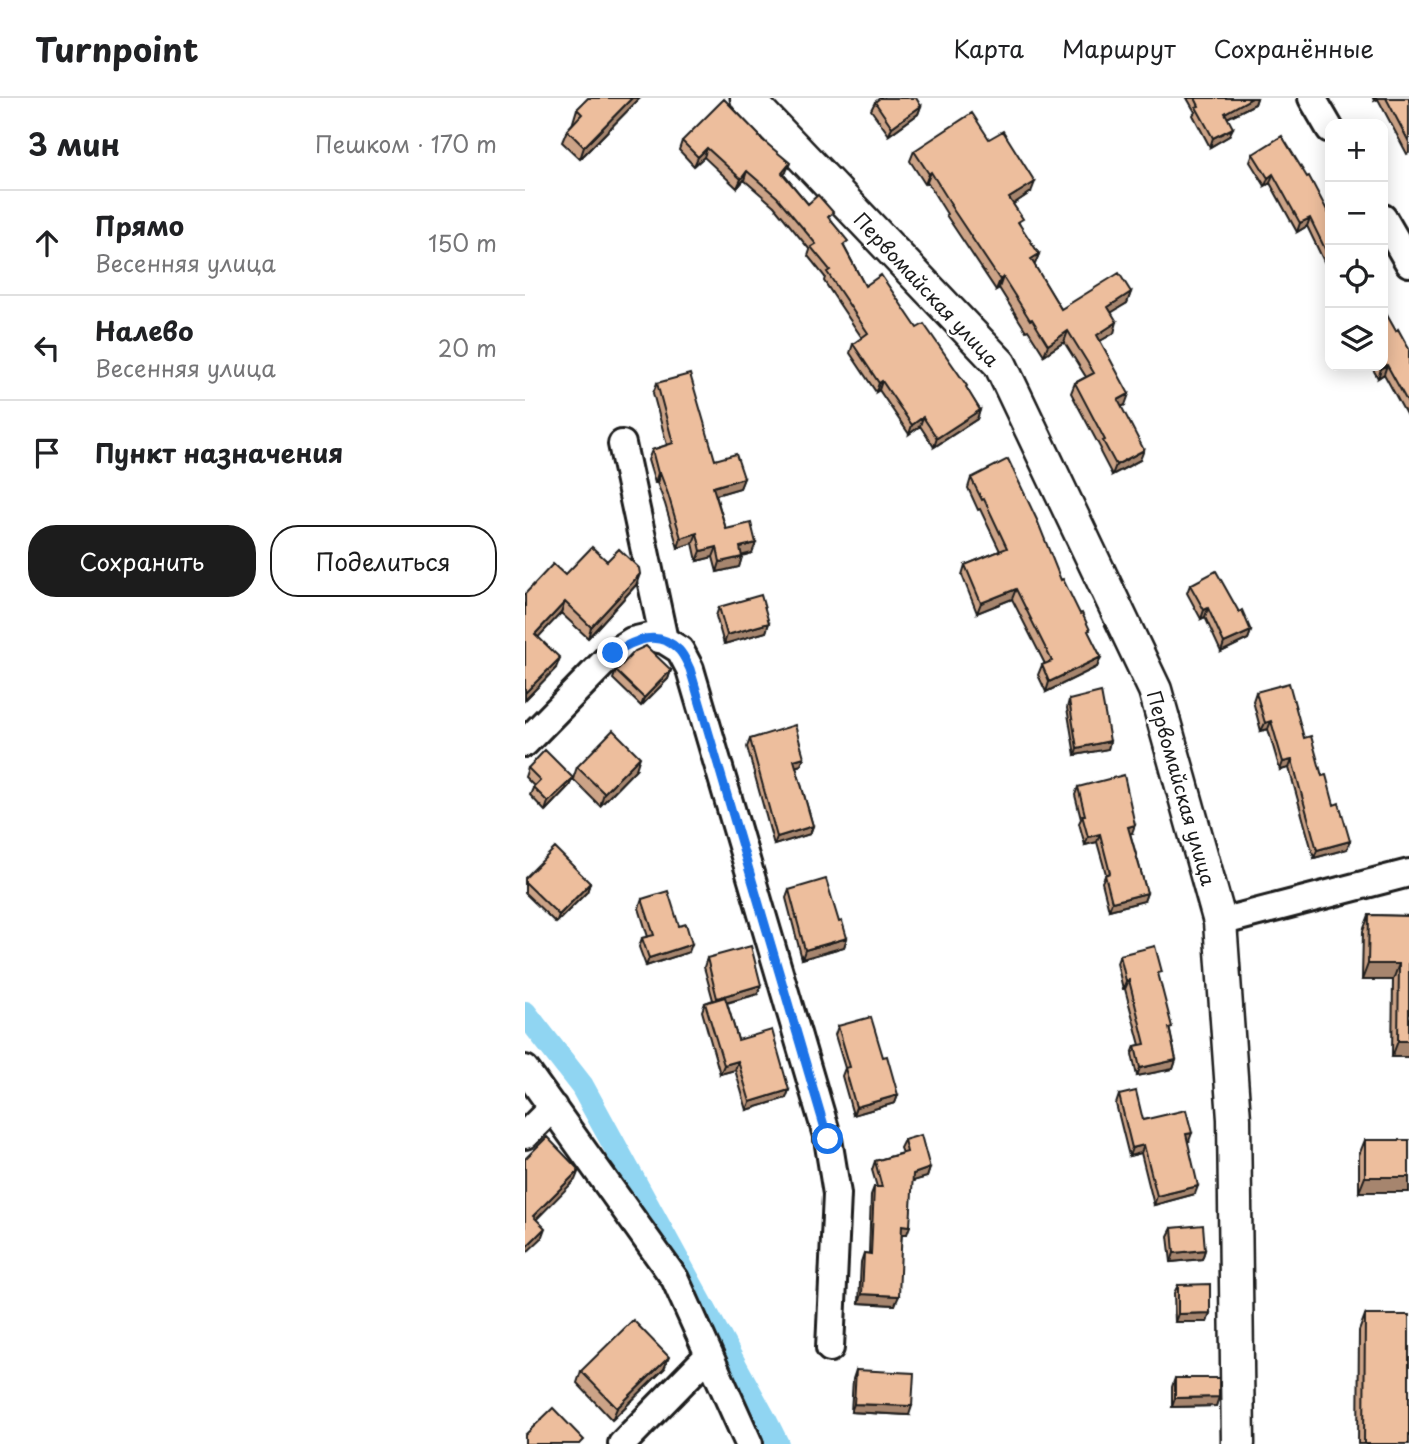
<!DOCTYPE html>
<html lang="ru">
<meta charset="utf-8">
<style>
:root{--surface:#fff;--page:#f2f2f2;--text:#202124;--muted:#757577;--line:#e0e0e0;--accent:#1c1c1c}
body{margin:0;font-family:"Playpen Sans",sans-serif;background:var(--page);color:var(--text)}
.controls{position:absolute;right:21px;top:21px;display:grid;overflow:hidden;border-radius:14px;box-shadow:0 4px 18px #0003}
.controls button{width:63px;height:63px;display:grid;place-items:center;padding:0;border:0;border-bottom:2px solid var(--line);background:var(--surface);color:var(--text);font:35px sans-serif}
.stop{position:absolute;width:21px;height:21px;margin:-16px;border:5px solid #1a73e8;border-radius:50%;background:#fff}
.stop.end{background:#1a73e8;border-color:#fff;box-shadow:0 2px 7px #0008}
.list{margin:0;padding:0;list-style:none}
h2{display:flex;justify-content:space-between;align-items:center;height:91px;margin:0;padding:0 28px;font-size:30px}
h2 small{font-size:23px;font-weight:400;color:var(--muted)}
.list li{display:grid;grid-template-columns:46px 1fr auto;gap:21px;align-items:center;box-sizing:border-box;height:105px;padding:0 28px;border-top:2px solid var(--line)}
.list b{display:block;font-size:26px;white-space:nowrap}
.list p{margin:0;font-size:23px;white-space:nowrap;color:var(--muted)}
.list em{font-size:23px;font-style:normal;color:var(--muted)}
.actions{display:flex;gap:14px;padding:21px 28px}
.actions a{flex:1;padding:16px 0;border:2px solid var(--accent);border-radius:28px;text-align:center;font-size:24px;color:var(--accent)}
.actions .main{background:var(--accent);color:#fff}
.icon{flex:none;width:38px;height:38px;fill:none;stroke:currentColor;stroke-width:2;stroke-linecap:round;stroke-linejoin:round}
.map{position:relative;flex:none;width:884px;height:1346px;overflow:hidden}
header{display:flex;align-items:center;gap:42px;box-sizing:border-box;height:98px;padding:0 35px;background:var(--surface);border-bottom:2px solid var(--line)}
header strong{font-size:33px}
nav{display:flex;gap:38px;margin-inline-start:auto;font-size:24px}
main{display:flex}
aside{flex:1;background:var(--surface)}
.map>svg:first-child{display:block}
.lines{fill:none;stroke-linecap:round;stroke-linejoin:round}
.canal{stroke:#90d5f2;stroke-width:24}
.minor-casing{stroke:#1c1c1c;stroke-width:32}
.major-casing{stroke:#1c1c1c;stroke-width:37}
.minor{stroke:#fff;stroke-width:26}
.major{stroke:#fff;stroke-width:32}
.wall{fill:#cca387;stroke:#1c1c1c;stroke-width:2}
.shaded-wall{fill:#a6856e;stroke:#1c1c1c;stroke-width:2}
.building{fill:#edbe9d;stroke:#1c1c1c;stroke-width:2}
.route{stroke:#1a73e8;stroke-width:9}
.labels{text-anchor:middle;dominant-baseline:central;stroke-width:5;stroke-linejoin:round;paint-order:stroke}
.street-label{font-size:19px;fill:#1c1c1c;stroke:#fff}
</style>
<header>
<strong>Turnpoint</strong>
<nav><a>Карта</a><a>Маршрут</a><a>Сохранённые</a></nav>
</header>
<main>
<aside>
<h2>3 мин<small>Пешком · 170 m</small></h2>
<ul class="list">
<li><svg class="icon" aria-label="ahead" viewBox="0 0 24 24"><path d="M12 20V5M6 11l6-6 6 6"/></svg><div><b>Прямо</b><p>Весенняя улица</p></div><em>150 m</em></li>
<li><svg class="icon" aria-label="left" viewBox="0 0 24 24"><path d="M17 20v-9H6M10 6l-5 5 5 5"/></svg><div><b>Налево</b><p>Весенняя улица</p></div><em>20 m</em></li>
<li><svg class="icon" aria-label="arrive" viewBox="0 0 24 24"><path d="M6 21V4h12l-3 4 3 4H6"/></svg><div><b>Пункт назначения</b></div></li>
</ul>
<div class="actions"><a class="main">Сохранить</a><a>Поделиться</a></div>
</aside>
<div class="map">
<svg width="884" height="1346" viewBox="0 0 884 1346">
<rect width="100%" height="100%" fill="#fff"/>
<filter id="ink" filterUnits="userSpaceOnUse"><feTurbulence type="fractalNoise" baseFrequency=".0143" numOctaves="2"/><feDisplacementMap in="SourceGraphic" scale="14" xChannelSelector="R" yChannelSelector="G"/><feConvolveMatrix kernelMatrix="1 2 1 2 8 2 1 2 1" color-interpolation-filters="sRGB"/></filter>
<g filter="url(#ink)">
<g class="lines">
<path class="canal" d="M0 915 57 988 241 1324 252 1346"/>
<defs>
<path id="minor" d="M787 0 805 31
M858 120 884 165
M97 346 139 542
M0 645 88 555 107 543 124 539 139 542 155 552 165 571 303 1041 312 1096 305 1250
M695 824 884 775
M0 971 150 1181 224 1346
M0 1037 28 1009
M97 1346 184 1257"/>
<path id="major" d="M222 0 475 266 630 592 695 824 709 1021 713 1346"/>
</defs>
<use href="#minor" class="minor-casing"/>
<use href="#major" class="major-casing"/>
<use href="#minor" class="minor"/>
<use href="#major" class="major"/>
</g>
<path class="wall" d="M115 0 55 61 37 44 42 32 49 24H48L52 11Z
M662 0H732L730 6 702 20 704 38 685 49 668 17 670 14Z
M848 0H884V55L882 56 853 1 849 3Z
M350 4 396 8 393 16 364 37 346 12Z
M234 39 261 74 259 77 283 106 305 122 340 188 392 230 441 290 455 312 452 321 409 349 395 328 384 336 354 292 351 294 325 255 328 246 337 240 299 183 300 179 283 158 285 152 249 108 219 82 212 90 179 59 169 68 154 52 157 43Z
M464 41 506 94 488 106 495 128 514 156 509 167 536 211 606 194 602 205 586 214 589 235 575 243 600 307 596 309 615 362 587 377 575 354 576 351 546 295 550 285 561 279 539 244 519 257 503 232 501 233 474 190 471 192 421 117 422 116 402 84 400 86 385 63 389 53Z
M728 56 805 118V176L782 128 772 134 745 85 740 88 725 64Z
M871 233 884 251 883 320 859 276 853 280 846 268H858Z
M132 285 190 362 219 380 215 390 191 397 201 431 227 455 217 458 214 469 192 474 188 459 172 463 168 445 153 450 140 406 132 385H130L123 362 127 352 142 347 128 295Z
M446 380 536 482 576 559 572 569 521 594 513 577 517 567 520 566 487 501 452 515 437 477 440 467 475 453 455 411 453 412 443 390Z
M82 463 111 487 63 540 36 515 13 539 31 570 0 602V496L40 477Z
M665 487 714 514 726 533 723 541 696 554 680 519 676 521 662 495Z
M194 509 244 525 241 534 199 546 191 518Z
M146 572 143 581 116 608 88 581 91 573Z
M731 594 779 640 797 678 822 751 789 760 764 670 755 672 743 631 736 633 728 603Z
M544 602 585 643 583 651 550 657 542 610Z
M225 641 279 659 276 667 271 669 288 728 285 736 249 747 222 649Z
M52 669 111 671 75 708 48 681Z
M3 670 48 680 44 688 20 713 5 697 9 688 0 679Z
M553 689 607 735H605L622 795 619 803 584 812 577 784 581 776 572 744 560 747 554 725 556 721 550 697Z
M0 780 65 785 62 794 31 825 0 795Z
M264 792 314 824 322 840 319 849 277 861 261 800Z
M117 801 154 828 164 854 121 868 114 849 117 840 123 839 114 810Z
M844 817 884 818V959H867L868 882H837L838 833Z
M595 857 634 880 651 962 648 971 612 978 607 956 610 948 615 947 600 891H598L592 865Z
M182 860 233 896 202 905 213 942 264 992 261 1000 222 1012 210 972 195 976 177 913 180 905 188 902 179 869Z
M313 928 373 997 370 1005 328 1017 317 978 320 970 310 937Z
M594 997 618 1022 664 1043 662 1044 670 1096 629 1107 616 1055 604 1058 591 1006Z
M379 1042 405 1070 402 1079 387 1083 382 1136H377L370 1207 334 1205 336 1164 339 1155 344 1156 346 1097 349 1089H352L347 1072 350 1063 377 1055 375 1050Z
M840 1042H884L834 1094V1057Z
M647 1130 680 1152 677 1161 646 1164 643 1138Z
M653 1187 685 1215 682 1224H650L649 1195Z
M840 1217 884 1346H833L834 1233Z
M139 1271 87 1322 52 1285 56 1273Z
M331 1272 384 1317 326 1314 328 1281Z
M650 1280 694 1299 691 1308 647 1309V1289Z"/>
<path class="shaded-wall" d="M107 0H115L55 61 59 49Z
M727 0H732L730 6 696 23 700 15Z
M396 8 393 16 364 37 367 29Z
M708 30 704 38 685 49 688 40Z
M182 50 179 59 169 68 173 59Z
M265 65 261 74 253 84 257 75Z
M222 73 219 82 212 90 216 81Z
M406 74 402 84 400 86 404 76Z
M748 76 745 85 740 88 743 80Z
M510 84 506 94 481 111 484 100Z
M785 120 782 128 772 134 775 125Z
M514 156 510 166 502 172 506 161Z
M478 179 474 190 471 192 475 182Z
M606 194 602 205 579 219 583 209Z
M592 224 589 235 568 247 572 237Z
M543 233 539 244 519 257 523 247Z
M862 267 859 276 853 280 856 271Z
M357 283 354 292 351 294 354 285Z
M604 296 600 307 589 313 593 302Z
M455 312 452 321 409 349 412 340Z
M398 319 395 328 384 336 387 327Z
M619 352 615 362 587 377 591 367Z
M133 375H135L132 385H130Z
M219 380 215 390 184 399 188 389Z
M172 435 168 445 153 450 156 440Z
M231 445 227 455 211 459 215 449Z
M192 449 188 459 172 463 176 453Z
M217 459 214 469 192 474 195 464Z
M115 476 111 487 63 540 66 529Z
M491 491 487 501 452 515 456 505Z
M40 504 36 515 6 547 10 536Z
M683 510 680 519 676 521 679 512Z
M244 525 241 534 199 546 202 537Z
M726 533 723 541 696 554 699 545Z
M576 559 572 569 521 594 524 584Z
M35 560 31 570 0 602V595Z
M146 572 143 581 116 608 119 600Z
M746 623 743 631 736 633 740 625Z
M585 643 583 651 550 657 552 650Z
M115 659 111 671 75 708 79 695Z
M279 659 276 667 266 670 269 662Z
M767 662 764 670 755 672 758 664Z
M48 680 44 688 20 713 23 704Z
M610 727 607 735 600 737 603 729Z
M288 728 285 736 249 747 252 739Z
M575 736 572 744 560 747 563 739Z
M825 743 822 751 789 760 792 752Z
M65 785 62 794 31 825 34 817Z
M622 795 619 803 584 812 587 804Z
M322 840 319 849 277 861 280 852Z
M167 846 164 854 121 868 124 860Z
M843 866H874L868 882H837Z
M604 882 600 891H598L601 883Z
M236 887 233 896 189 908 192 900Z
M873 943H884V959H867Z
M651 962 648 971 612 978 615 970Z
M213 963 210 972 195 976 199 967Z
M264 992 261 1000 222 1012 225 1004Z
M373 997 370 1005 328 1017 331 1009Z
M667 1035 664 1043 658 1045 661 1036Z
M619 1047 616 1055 604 1058 607 1050Z
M405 1070 402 1079 385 1084 388 1076Z
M54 1072 50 1082 4 1129 8 1118Z
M840 1079H884V1094H834Z
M673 1088 670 1096 629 1107 632 1098Z
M377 1127 385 1128 382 1136H374Z
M20 1130 16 1141 0 1156 2 1148Z
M680 1152 677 1161 646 1164 649 1155Z
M337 1196 374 1198 370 1207 334 1205Z
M685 1215 682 1224H650L653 1216Z
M144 1259 139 1271 87 1322 92 1310Z
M694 1299 691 1308 647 1309 650 1300Z
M329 1306 387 1308 384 1317 326 1314Z"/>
<path class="building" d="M63 0H107L59 49 42 32 57 16 52 11Z
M355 0H391L396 8 367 29 350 4Z
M670 0H727L700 15 708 30 688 40 671 9 674 8Z
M861 0H884V44Z
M199 1 235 38 234 39 265 65 257 75 283 106 293 97 308 114 303 119 323 143 318 147 340 188 356 177 392 230 399 226 442 288 441 289 455 312 412 340 398 319 387 327 357 283 354 285 328 246 343 235 302 174 305 172 286 149 291 146 252 99 222 73 216 81 182 50 173 59 157 43Z
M447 15 464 41 478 33 510 84 484 100 498 121 493 124 514 156 506 161 536 211 594 175 606 194 583 209 592 224 572 237 604 296 593 302 619 352 591 367 578 343 580 342 550 285 569 275 543 233 523 247 507 221 505 222 478 179 475 182 425 107 426 106 406 74 404 76 389 53Z
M757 38 782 79 784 78 805 118V161L785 120 775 125 748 76 743 80 728 56Z
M858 210 871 233 873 231 884 251V307L862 267 856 271 854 268H858Z
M165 276 190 362 211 356 219 380 188 389 201 431 226 425 231 445 215 449 217 459 195 464 192 449 176 453 172 435 156 440 143 396 135 375H133L127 352 148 345 132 285Z
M483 361 512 422 536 482 538 481 555 516 557 515 565 532 563 533 576 559 524 584 517 567 527 563 491 491 456 505 440 467 482 450 459 401 457 402 446 380Z
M67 449 82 463 94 451 114 470 115 476 66 529 40 504 10 536 35 560 0 595V496L28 466 40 477Z
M691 473 714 514 717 512 726 533 699 545 683 510 679 512 665 487Z
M236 497 244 525 202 537 194 509Z
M121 548 146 572 119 600 91 573 110 553Z
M764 585 779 640 786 638 797 678 801 677 809 707 814 705 825 743 792 752 767 662 758 664 746 623 740 625 731 594Z
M576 594 585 643 552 650 544 602Z
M270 627 279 659 269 662 288 728 252 739 225 641Z
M88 632 115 659 79 695 52 669Z
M20 652 48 680 23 704 8 689 15 682 3 670Z
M599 677 610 727 603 729 622 795 587 804 580 777 585 775 575 736 563 739 557 717H560L553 689Z
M30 750 65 785 34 817 0 784V780Z
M301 781 314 824 317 823 322 840 280 852 264 792Z
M143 793 154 828 161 826 167 846 124 860 117 840 129 837 117 801Z
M844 817 884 818V943H873L874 866H843Z
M226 848 236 887 192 900 182 860Z
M630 848 637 874 633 875 647 929 644 930 651 962 615 970 610 948 620 946 604 882 601 883 595 857Z
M200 899 213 942 247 932 264 992 225 1004 213 963 199 967 180 905Z
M346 919 358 959 362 958 373 997 331 1009 320 970 325 969 313 928Z
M611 993 618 1022 661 1012 667 1035 661 1036 673 1088 632 1098 619 1047 607 1050 594 997Z
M396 1037 405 1070 388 1076 385 1128 377 1127 374 1198 337 1196 339 1155 346 1156 349 1089H357L350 1063 382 1054 379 1042Z
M22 1039 54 1072 8 1118 20 1130 2 1148 0 1146V1061Z
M840 1042H884V1079H840Z
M678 1127 680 1152 649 1155 647 1130Z
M685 1186V1215L653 1216V1187Z
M840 1217H884V1346H839Z
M108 1222 144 1259 92 1310 56 1273Z
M331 1272 389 1275 387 1308 329 1306Z
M650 1280H694V1299L650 1300Z
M28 1310 59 1342 55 1346H0V1337Z"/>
</g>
<g class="lines" filter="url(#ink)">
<path class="route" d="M88 555C110 542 133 531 154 552 159 557 162 565 165 571L303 1041"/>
</g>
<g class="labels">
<g class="street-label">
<text transform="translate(402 191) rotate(47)">Первомайская улица</text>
<text transform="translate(657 690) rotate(74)">Первомайская улица</text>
</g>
</g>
</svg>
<div class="controls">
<button>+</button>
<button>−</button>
<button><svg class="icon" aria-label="locate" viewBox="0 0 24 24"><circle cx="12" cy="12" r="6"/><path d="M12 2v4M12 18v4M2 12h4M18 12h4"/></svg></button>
<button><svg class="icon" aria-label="layers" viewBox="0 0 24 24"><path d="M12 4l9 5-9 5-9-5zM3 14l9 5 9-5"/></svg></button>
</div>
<div class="stop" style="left:303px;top:1041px"></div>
<div class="stop end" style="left:88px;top:555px"></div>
</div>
</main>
